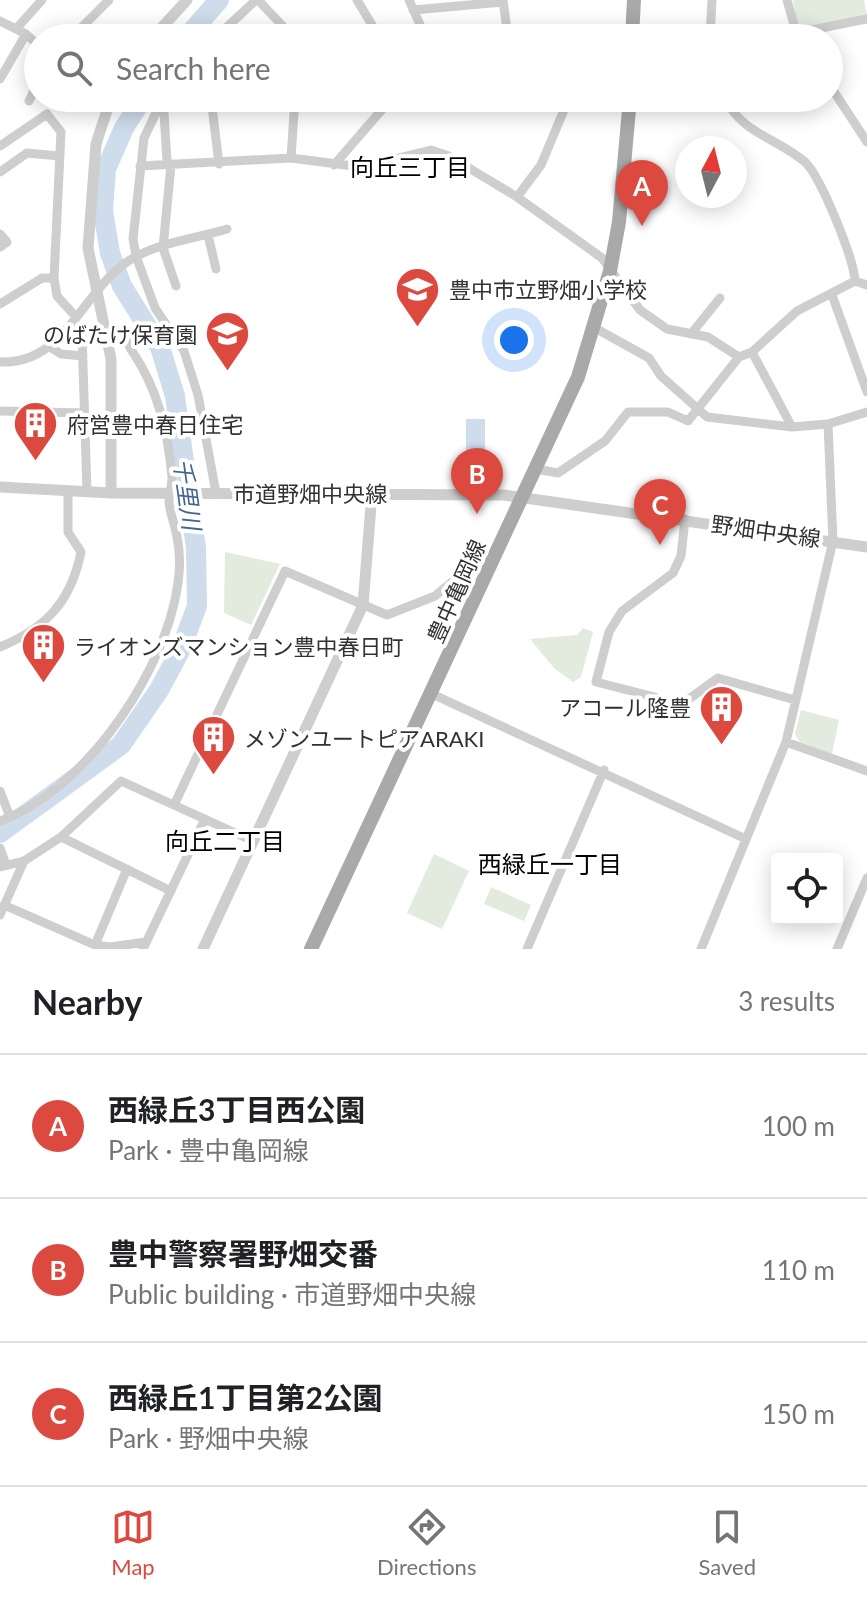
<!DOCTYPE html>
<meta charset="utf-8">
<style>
:root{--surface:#fff;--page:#f6f6f6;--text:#202124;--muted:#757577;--line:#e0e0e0;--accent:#dc4a3f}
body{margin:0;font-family:Lato,"Noto Sans JP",sans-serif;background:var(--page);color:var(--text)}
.controls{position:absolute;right:24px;bottom:24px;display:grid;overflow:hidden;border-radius:8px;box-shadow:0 4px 20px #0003}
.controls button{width:72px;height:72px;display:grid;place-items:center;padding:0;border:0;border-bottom:2px solid var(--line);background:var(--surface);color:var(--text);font:40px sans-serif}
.compass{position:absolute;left:675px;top:136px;width:72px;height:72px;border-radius:50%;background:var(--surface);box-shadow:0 4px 20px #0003;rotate:7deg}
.you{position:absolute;left:514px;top:340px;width:28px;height:28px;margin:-20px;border:6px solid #fff;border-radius:50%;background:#1a73e8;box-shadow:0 0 0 12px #1a73e833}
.badge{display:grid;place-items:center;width:52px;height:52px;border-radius:50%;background:var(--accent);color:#fff;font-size:26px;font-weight:700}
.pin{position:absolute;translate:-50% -66px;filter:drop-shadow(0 2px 4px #0008)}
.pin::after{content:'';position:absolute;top:42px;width:28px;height:24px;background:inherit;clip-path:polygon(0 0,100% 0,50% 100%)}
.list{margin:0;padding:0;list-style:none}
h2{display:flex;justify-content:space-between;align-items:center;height:104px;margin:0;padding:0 32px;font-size:34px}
h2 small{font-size:26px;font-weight:400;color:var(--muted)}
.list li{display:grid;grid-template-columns:52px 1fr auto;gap:24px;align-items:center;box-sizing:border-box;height:144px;padding:0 32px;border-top:2px solid var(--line)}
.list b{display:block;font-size:30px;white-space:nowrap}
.list p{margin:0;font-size:26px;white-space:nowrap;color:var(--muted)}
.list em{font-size:26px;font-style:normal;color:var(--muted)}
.icon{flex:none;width:44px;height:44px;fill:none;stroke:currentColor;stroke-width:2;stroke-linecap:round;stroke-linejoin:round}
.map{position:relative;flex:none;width:867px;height:949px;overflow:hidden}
.search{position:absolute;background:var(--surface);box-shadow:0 4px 20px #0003;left:24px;right:24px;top:24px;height:88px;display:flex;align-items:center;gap:20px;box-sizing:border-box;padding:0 28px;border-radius:44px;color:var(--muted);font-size:30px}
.sheet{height:536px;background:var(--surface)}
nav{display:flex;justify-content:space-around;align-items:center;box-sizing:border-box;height:112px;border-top:2px solid var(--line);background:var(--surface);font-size:22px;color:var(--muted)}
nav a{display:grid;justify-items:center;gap:4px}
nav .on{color:var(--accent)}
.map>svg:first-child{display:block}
.green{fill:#e3eade}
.water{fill:#cedceb}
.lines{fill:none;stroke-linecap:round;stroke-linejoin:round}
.river{stroke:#cedceb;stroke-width:20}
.minor{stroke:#cecece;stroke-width:9}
.tertiary{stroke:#cecece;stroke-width:11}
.primary{stroke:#a9a9a9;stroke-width:14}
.labels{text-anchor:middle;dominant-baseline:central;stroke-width:8;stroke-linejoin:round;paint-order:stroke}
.poi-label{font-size:22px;fill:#313131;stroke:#fff;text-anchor:start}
.street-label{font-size:22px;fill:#313131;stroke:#fff}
.neighbourhood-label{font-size:24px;fill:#000;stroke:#fff}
.water-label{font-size:24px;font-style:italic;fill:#436790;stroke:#fff}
</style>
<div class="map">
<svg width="867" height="949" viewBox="0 0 867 949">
<rect width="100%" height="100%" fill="#fff"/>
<path class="green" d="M793 0H864L867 15 803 27 797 23Z
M225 552 280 564 251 625 224 613Z
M583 628 593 632 581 677 573 682 554 668 530 639 577 635Z
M801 710 839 720 832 754 800 742 795 734Z
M434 854 469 871 442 929 407 913Z
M491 887 531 905 524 921 484 904Z"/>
<path class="water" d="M466 419H485V461H466Z"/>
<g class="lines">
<path class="river" d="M186 38 219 0
M0 833 121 745 159 690 180 651 197 606 196 548 175 396 160 347 122 286 110 253 103 211 106 169 124 128 143 98"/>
<path class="minor" d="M258 0 294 38
M357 0 378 35
M409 0 426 38
M503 0 508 38
M787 0 797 35
M413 10 503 2
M0 21 26 34 38 45
M16 29 42 0
M376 32 423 38
M71 38 109 0
M215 38 256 0
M710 38 712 0
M734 38 796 33 867 19
M0 79 26 34
M829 84 867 142
M163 98 144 138 133 239 136 256 155 308 184 351 198 395 216 493
M211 98 219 164
M247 98 295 101
M725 98C741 133 777 138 805 162 821 177 854 259 855 281
M29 101 38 83
M164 113 167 161 171 165 163 248 176 286
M0 146 47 114 61 132 54 278 57 296 76 317
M291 158 295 98
M334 165 392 98
M140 166 291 158 361 167 431 150 449 156 517 197 602 258 640 310 667 329 708 337 739 357
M0 172 27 153 59 156
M517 197 541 165 569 98
M0 234 7 242 0 247
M208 235 216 269
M832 295 867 392
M0 304 42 278H54
M595 328 649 358 661 376 707 417 792 427 828 424 867 412
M691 334 720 298
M82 335 87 491
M50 347 61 354 83 356
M752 352 792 427
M0 362C69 365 83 283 137 256 163 242 198 238 227 229
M0 411 85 413
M536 469 558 473 605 441 628 412H668L688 421 739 357 752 352 797 311 855 281 867 285
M685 519 681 556 673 573 622 611 609 632 596 682 682 704 718 678 795 700
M0 647C46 628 71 602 81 552L68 532V491
M432 694 746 839
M786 742 867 771
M0 791 10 817
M174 805 285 571 387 615 435 596 480 559 494 561
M0 821C81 792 155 685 174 604 179 583 182 559 177 537 175 525 170 514 169 502 169 493 172 486 172 477 168 432 158 389 132 351 126 343 125 331 114 329
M61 837 171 891
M0 848 6 865
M0 867 24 861 61 837 121 781 253 841
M4 905 95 945 110 947 146 942
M0 915 24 861
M95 945 127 869
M143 949 205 819
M527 949 604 770
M701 949 786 742 833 541 828 424
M837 949 867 878"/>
<path class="tertiary" d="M152 38 187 0
M0 487 111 493 504 495 867 547
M111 493V359L88 248 96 144 111 98
M203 949 363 605 372 493"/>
<path class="primary" d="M632 38 634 0
M311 949 578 377 610 271 619 222 630 98"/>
</g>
<defs>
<symbol id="school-pin" viewBox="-11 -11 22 30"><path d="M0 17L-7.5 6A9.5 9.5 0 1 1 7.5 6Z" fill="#dc4a3f" stroke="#fff"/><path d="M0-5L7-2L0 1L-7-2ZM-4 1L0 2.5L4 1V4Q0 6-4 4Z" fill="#fff"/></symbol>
<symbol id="building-pin" viewBox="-11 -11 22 30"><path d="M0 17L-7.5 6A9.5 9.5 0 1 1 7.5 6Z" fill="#dc4a3f" stroke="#fff"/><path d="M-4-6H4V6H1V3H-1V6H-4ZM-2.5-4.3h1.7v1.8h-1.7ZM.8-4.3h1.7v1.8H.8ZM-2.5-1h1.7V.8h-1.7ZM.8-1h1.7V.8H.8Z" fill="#fff"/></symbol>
</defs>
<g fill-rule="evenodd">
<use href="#school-pin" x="392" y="264" width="51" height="69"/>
<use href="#school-pin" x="202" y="308" width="51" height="69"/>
<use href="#building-pin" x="10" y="398" width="51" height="69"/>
<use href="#building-pin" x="18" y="620" width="51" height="69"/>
<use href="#building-pin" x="696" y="682" width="51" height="69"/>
<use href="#building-pin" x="188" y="712" width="51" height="69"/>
</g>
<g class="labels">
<g class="poi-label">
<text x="449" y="289">豊中市立野畑小学校</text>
<text x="197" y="334" text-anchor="end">のばたけ保育園</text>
<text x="67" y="424">府営豊中春日住宅</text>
<text x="74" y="646">ライオンズマンション豊中春日町</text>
<text x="691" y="707" text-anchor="end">アコール隆豊</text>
<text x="244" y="738">メゾンユートピアARAKI</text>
</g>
<g class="street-label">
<text x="310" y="493">市道野畑中央線</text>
<text transform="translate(766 531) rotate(8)">野畑中央線</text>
<text transform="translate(456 591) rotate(-66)">豊中亀岡線</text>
</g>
<g class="neighbourhood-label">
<text x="410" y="166">向丘三丁目</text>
<text x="225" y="840">向丘二丁目</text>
<text x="550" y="863">西緑丘一丁目</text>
</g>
<g class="water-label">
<text transform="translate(188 494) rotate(82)">千里川</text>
</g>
</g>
</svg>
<div class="controls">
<button><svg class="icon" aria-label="locate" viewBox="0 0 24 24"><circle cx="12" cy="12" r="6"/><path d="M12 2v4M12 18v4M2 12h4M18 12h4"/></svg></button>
</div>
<svg class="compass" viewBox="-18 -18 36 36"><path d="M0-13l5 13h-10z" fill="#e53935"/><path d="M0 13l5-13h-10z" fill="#757577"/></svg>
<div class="you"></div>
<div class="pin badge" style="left:642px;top:226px">A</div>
<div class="pin badge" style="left:477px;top:514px">B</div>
<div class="pin badge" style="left:660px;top:545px">C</div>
<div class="search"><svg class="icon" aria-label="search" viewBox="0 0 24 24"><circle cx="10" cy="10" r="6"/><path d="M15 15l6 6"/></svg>Search here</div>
</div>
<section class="sheet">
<h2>Nearby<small>3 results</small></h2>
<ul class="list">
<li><span class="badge">A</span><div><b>西緑丘3丁目西公園</b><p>Park · 豊中亀岡線</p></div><em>100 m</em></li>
<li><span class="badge">B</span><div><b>豊中警察署野畑交番</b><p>Public building · 市道野畑中央線</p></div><em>110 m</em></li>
<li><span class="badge">C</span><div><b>西緑丘1丁目第2公園</b><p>Park · 野畑中央線</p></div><em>150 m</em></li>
</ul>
</section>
<nav>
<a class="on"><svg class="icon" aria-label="map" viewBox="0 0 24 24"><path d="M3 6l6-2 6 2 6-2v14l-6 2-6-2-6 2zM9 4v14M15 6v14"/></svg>Map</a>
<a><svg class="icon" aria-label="directions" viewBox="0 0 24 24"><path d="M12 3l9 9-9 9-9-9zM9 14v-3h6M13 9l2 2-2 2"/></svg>Directions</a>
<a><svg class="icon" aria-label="saved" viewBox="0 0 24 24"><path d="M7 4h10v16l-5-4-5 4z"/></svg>Saved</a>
</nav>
